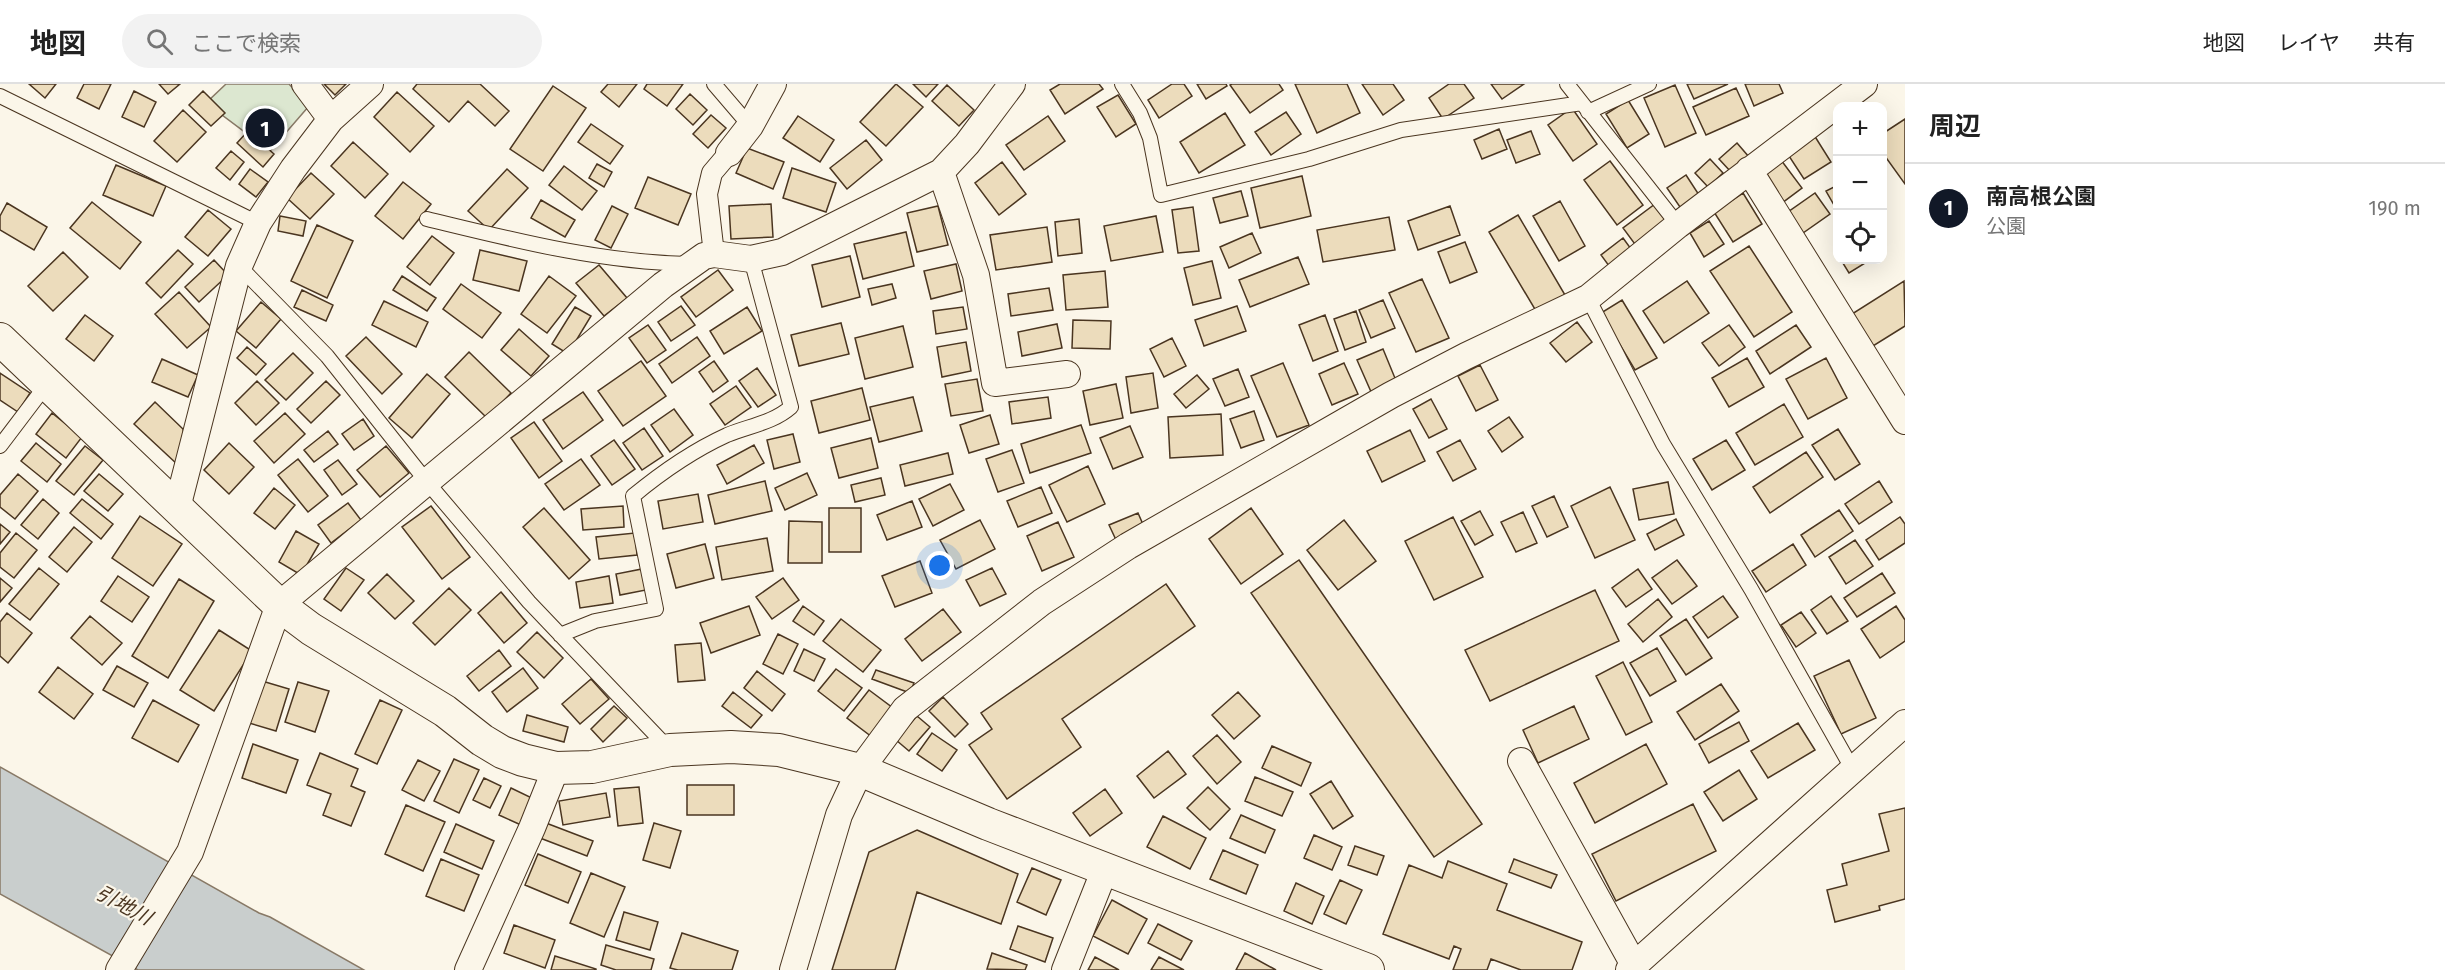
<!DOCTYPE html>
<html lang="ja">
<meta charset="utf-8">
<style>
:root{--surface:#fff;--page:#f2f2f2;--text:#222;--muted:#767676;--line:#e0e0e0;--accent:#111827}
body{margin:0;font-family:"Fira Sans","Noto Sans JP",sans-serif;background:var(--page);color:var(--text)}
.controls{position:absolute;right:18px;top:18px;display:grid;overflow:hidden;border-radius:12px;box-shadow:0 6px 24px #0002}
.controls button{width:54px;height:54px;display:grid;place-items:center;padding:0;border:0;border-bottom:2px solid var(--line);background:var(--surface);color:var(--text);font:30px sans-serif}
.you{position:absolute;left:940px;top:482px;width:21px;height:21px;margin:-15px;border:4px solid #fff;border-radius:50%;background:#1a73e8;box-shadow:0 0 0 9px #1a73e833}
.badge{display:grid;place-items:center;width:39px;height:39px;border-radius:50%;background:var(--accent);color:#fff;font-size:20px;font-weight:700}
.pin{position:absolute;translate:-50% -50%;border:3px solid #fff;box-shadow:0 2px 6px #0006}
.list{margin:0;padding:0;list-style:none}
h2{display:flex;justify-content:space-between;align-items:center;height:78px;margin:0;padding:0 24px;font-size:26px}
h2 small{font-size:20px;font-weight:400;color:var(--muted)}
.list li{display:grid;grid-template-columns:39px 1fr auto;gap:18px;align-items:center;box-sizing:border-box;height:90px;padding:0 24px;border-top:2px solid var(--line)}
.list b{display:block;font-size:22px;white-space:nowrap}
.list p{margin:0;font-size:20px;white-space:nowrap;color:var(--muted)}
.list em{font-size:20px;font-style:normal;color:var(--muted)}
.icon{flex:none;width:33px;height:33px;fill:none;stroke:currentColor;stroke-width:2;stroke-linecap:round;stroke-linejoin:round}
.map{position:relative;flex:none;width:1905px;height:886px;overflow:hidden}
header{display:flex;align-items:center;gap:36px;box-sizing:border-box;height:84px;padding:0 30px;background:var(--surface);border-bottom:2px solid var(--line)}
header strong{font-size:28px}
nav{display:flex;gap:33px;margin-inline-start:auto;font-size:21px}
.search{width:420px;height:54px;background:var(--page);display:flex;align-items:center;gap:15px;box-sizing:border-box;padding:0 21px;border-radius:33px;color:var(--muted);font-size:22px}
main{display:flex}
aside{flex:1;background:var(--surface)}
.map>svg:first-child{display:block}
.green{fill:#dce7d0;stroke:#887966;stroke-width:1.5}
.water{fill:#c9cecd;stroke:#887966;stroke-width:1.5}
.building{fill:#ecdcbc;stroke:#4a3520;stroke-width:1.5}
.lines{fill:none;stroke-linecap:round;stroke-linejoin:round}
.service-casing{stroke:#4a3520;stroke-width:16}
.pedestrian-casing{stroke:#4a3520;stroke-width:22}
.minor-casing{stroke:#4a3520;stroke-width:28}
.tertiary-casing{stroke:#4a3520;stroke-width:34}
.service{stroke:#fbf6e9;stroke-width:14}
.pedestrian{stroke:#fbf6e9;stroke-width:20}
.minor{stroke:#fbf6e9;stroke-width:26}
.tertiary{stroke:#fbf6e9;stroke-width:32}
.labels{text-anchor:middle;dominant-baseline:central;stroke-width:4.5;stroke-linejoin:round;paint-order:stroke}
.water-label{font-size:20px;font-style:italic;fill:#4a3520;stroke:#fbf6e9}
</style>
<header>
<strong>地図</strong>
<div class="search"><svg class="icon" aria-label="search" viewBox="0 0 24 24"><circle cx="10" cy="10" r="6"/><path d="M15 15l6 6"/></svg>ここで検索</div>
<nav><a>地図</a><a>レイヤ</a><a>共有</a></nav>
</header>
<main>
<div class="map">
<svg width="1905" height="886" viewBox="0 0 1905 886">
<rect width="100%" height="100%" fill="#fbf6e9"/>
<path class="green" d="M226 0H289L309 22 270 67 206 19Z"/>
<path class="water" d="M0 683 259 829 270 833 364 886H138L0 810Z"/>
<path class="building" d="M29 0H56L45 14Z
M84 0H111L99 25 77 14Z
M159 0H180L168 10Z
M324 0H346L335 11Z
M417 0H480L509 27 495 42 468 17 449 38 413 5Z
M608 0H637L619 23 601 8Z
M647 0H683L667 22 644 5Z
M896 0 923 23 886 62 860 38Z
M913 0H938L926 13Z
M1060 0H1099L1103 5 1065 30 1050 6Z
M1172 0H1184L1192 12 1159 34 1148 16Z
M1197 0H1226L1227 2 1206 15Z
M1232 0H1279L1283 6 1250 29 1230 1Z
M1295 0H1347L1360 29 1317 49Z
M1362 0H1393L1404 16 1383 31Z
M1449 0H1464L1474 14 1443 35 1429 14Z
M1491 0H1524L1502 15Z
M1687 0H1728L1694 15Z
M1745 0H1779L1783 9 1754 22Z
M947 1 974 26 959 42 932 17Z
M1675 1 1696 49 1665 63 1644 14Z
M553 2 586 24 543 87 510 65Z
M1736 4 1749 32 1706 51 1693 23Z
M134 7 156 18 144 43 122 33Z
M203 7 225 29 211 42 189 21Z
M397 8 434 42 410 68 374 33Z
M690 10 707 26 693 41 676 25Z
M1118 11 1136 40 1116 53 1097 23Z
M1628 16 1649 50 1627 64 1606 30Z
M1572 24 1597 60 1573 77 1548 41Z
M183 26 206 48 177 78 154 57Z
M1286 28 1301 50 1271 71 1255 48Z
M1225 29 1245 61 1199 89 1180 58Z
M711 31 726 44 708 64 693 50Z
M798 32 834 56 820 78 783 54Z
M1048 32 1065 57 1024 86 1006 61Z
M1905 35V100L1882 68V50Z
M591 40 623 62 610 80 578 58Z
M1499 45 1507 65 1482 75 1474 56Z
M248 47 274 70 263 83 237 59Z
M1531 47 1540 70 1516 79 1507 56Z
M1814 51 1831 78 1804 95 1787 69Z
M866 56 882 76 847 105 830 84Z
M353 58 388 90 365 114 331 82Z
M1737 59 1749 73 1731 88 1719 75Z
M747 64 784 78 773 105 736 89Z
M231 67 244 78 230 96 216 84Z
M1710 75 1723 89 1708 103 1695 89Z
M1781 76 1802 104 1778 122 1757 94Z
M1610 77 1643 121 1617 141 1584 96Z
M1002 78 1026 110 999 131 975 99Z
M597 80 612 88 604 103 589 94Z
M116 81 166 102 153 132 103 111Z
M564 82 597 107 582 126 549 101Z
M792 84 836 99 826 128 783 114Z
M250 85 268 98 256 113 239 100Z
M507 85 528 104 489 146 468 127Z
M311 89 334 110 310 135 287 114Z
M1686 91 1701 114 1682 126 1667 104Z
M1302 92 1311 132 1260 144 1251 104Z
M648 93 691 110 678 141 635 124Z
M403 98 431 120 403 155 375 132Z
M1838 101V128L1826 107Z
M1241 107 1248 132 1220 139 1213 114Z
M1743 109 1762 140 1733 158 1714 128Z
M1815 109 1830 130 1803 149 1788 128Z
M541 116 575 136 565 153 531 134Z
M1560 117 1585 162 1559 177 1533 132Z
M92 118 141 158 120 185 70 144Z
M7 119 47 143 34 166 0 146V132Z
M771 120 773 153 731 155 729 122Z
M1655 120 1672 141 1640 167 1623 144Z
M612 122 628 130 611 164 595 156Z
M938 122 948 161 917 168 907 129Z
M1450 122 1460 151 1418 166 1408 137Z
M1193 123 1199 167 1178 169 1172 126Z
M208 126 231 145 208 172 185 153Z
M1518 131 1565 211 1536 227 1489 148Z
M280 132 306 137 303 152 278 147Z
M1156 132 1163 168 1111 177 1104 142Z
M1389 133 1395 166 1323 178 1317 146Z
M1079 135 1082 169 1058 172 1055 138Z
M1709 137 1724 160 1704 173 1690 149Z
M317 141 353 157 327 214 291 197Z
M1047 143 1052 178 996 186 990 151Z
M906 148 914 182 863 195 854 160Z
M1252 149 1261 169 1229 184 1220 163Z
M432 152 454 169 430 201 407 183Z
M1623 154 1634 169 1612 186 1601 171Z
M1465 158 1477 188 1450 199 1438 168Z
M1749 162 1792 228 1754 253 1710 187Z
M178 166 193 180 161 214 146 199Z
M480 166 527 177 519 207 473 196Z
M63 168 88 193 53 227 28 202Z
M850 172 860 213 822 223 812 181Z
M1298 173 1309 200 1250 223 1239 196Z
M214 176 228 191 199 218 185 203Z
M1841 176H1870L1849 189Z
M1212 177 1221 214 1193 221 1184 184Z
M956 180 962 207 931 215 924 187Z
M599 181 627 214 604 232 576 199Z
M718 186 733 206 696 233 681 213Z
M1105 187 1108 223 1066 226 1063 191Z
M402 192 436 214 427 227 393 206Z
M549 192 576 212 547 249 521 230Z
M1422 195 1449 254 1416 268 1389 209Z
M1687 197 1709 229 1664 259 1643 227Z
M1904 197 1905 242 1873 262 1852 230Z
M461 200 501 229 482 254 443 225Z
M892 200 896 214 872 221 868 205Z
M1049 204 1053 226 1011 232 1008 210Z
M302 206 333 221 326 237 294 223Z
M179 208 211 243 187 264 155 230Z
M1383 216 1395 244 1371 254 1359 226Z
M1622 216 1657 274 1635 286 1601 229Z
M384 217 428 238 416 263 372 241Z
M261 218 281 235 256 264 236 247Z
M681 222 695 241 671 257 658 238Z
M1237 222 1246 247 1204 262 1195 236Z
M575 223 591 232 568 270 552 260Z
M747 223 762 247 724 270 710 247Z
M963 223 967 245 936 250 933 227Z
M1356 227 1366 258 1345 266 1334 235Z
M85 231 113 252 94 277 66 255Z
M1325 231 1338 267 1313 277 1299 241Z
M1073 236 1111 237 1110 265 1072 264Z
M1577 238 1592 258 1566 278 1550 259Z
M841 239 849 270 799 282 791 251Z
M1057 240 1062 264 1022 272 1018 248Z
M648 241 666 266 647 279 629 254Z
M1729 241 1745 263 1719 282 1702 259Z
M1796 241 1811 263 1770 290 1756 267Z
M903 242 913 283 865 295 855 254Z
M519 245 549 272 531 292 501 266Z
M366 253 402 290 382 310 346 272Z
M697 253 710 272 672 299 659 280Z
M1172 254 1186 282 1164 293 1150 265Z
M966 258 971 287 942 293 937 263Z
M247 263 266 280 256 291 237 274Z
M1383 265 1397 299 1372 310 1357 276Z
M469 268 511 309 487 334 445 293Z
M293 269 313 289 286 316 265 296Z
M1747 274 1764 303 1729 323 1712 294Z
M1826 274 1847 314 1808 335 1786 295Z
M162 275 198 291 188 313 152 298Z
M641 277 666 312 623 342 598 307Z
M714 277 728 297 713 308 699 288Z
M1283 279 1309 341 1277 353 1251 292Z
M1344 279 1358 310 1332 321 1319 290Z
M1480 281 1498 316 1476 327 1458 292Z
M757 284 776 311 758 323 739 297Z
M1238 285 1249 313 1225 322 1213 295Z
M0 289 30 309 18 328 0 316Z
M1153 289 1158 324 1131 329 1126 293Z
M427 290 450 310 412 354 389 334Z
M1197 291 1209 305 1186 324 1174 310Z
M977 295 983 327 951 332 945 300Z
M257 297 279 319 256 341 235 319Z
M326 297 340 311 311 339 297 325Z
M1116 300 1123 334 1090 341 1083 307Z
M736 302 751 323 725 341 710 320Z
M862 304 870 336 819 349 811 317Z
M583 308 603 336 563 365 543 336Z
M913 313 922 347 879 358 870 323Z
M1048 313 1051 334 1012 340 1009 318Z
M1431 315 1447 345 1429 354 1413 325Z
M155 318 183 345 188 371 178 381 134 340Z
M1784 320 1803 353 1755 381 1736 349Z
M674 325 693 351 670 368 651 341Z
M1254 327 1264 356 1241 364 1230 335Z
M52 329 82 353 66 374 36 350Z
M285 329 305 350 274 379 254 357Z
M1221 330 1223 371 1170 374 1168 333Z
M990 331 999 360 969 369 960 341Z
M1509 333 1523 353 1502 368 1488 347Z
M363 335 374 352 354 366 342 350Z
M534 338 562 377 539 394 511 354Z
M1081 341 1091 369 1030 389 1021 360Z
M1130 342 1143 373 1113 385 1100 354Z
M644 344 663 372 642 386 623 359Z
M1838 345 1860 380 1835 396 1812 361Z
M1410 346 1425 377 1382 398 1367 367Z
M328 347 338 360 314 378 304 366Z
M793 350 800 378 774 385 767 356Z
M871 354 878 384 839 394 831 364Z
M614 356 635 385 612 401 591 372Z
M1460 356 1476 385 1453 397 1437 368Z
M1726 356 1745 386 1712 406 1693 375Z
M36 359 61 380 47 398 21 377Z
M229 359 254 383 229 410 204 386Z
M754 361 764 379 727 400 717 381Z
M85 362 103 376 74 411 56 397Z
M386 362 409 389 380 413 357 386Z
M1012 366 1024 399 998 408 986 375Z
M1806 368 1823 393 1770 429 1753 403Z
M948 369 953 390 905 402 900 381Z
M298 375 328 412 308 428 278 391Z
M581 375 600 401 564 426 545 400Z
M338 376 357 400 342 411 324 386Z
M1088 382 1105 420 1067 438 1049 401Z
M807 389 817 411 785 426 775 404Z
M18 390 38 407 15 435 0 423V411Z
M99 390 123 410 108 427 84 407Z
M881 394 885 411 855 418 851 401Z
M765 397 772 427 715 440 708 411Z
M1879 397 1892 418 1859 440 1845 420Z
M1668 398 1674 430 1639 436 1633 405Z
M950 400 964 426 933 442 919 415Z
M1041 403 1052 429 1018 443 1007 417Z
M1610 403 1635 456 1595 474 1571 422Z
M274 404 295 421 275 445 254 429Z
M698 410 703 438 663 445 658 417Z
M1554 412 1568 443 1547 453 1532 422Z
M43 415 59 429 38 455 21 441Z
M82 415 113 440 101 455 70 429Z
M912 417 922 443 887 456 877 431Z
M348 419 361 436 331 459 318 441Z
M431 422 470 473 442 495 402 443Z
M623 422 624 443 583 446 581 425Z
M544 424 590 476 569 495 523 443Z
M829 424H861V468H829Z
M1251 424 1283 470 1241 500 1209 455Z
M1839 426 1853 447 1815 473 1801 451Z
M1480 427 1493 451 1475 461 1461 437Z
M1523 428 1537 459 1516 468 1501 438Z
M1138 429 1145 445 1117 458 1109 441Z
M140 432 182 460 153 502 112 474Z
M1453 433 1483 493 1434 516 1405 457Z
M1900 433 1905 440V459L1879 476 1866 456Z
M1676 435 1684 451 1655 466 1647 450Z
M980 436 995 465 956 485 940 456Z
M1344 436 1376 477 1338 506 1307 466Z
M789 437 822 438V479H788Z
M1058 438 1074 473 1042 487 1027 452Z
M0 440 10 448 0 460Z
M74 443 92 458 67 488 49 473Z
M296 447 319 460 301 491 279 478Z
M16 449 37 466 14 494 0 483V469Z
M635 449 637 471 599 475 596 453Z
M767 454 773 487 722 496 716 463Z
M1855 456 1873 482 1846 500 1829 473Z
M705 460 714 494 676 504 667 470Z
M1793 460 1806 481 1766 508 1752 487Z
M1299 476 1482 740 1434 773 1251 509Z
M1677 476 1697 502 1672 520 1652 494Z
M920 477 932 509 895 523 882 492Z
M39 484 59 500 30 536 9 520Z
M346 484 364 496 341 527 324 515Z
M992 484 1006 510 980 522 966 496Z
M642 485 646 506 620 511 616 490Z
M1638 485 1652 505 1626 523 1612 504Z
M1882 489 1895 509 1857 533 1844 514Z
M387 490 414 517 395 535 368 509Z
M118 492 149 513 132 538 101 517Z
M609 492 613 519 580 524 576 498Z
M0 494 12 504 0 518Z
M783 494 799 516 772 535 756 513Z
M179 495 214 517 168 594 132 572Z
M1166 500 1195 542 1062 635 1081 663 1007 715 969 661 992 645 981 629Z
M449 504 471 526 435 561 413 539Z
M1595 506 1619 557 1490 617 1465 566Z
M501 508 527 539 504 559 478 529Z
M1723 512 1738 533 1708 554 1693 533Z
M1831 512 1848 537 1827 550 1811 526Z
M1658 515 1672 533 1643 558 1628 540Z
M749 522 760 551 711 569 700 539Z
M803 522 824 537 814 551 793 537Z
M1896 522 1905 536V557L1880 574 1861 545Z
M943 525 961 548 922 577 905 555Z
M1801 528 1816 549 1796 563 1781 541Z
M7 529 32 549 8 579 0 572V538Z
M90 532 122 559 102 581 71 554Z
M841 535 881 566 863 588 823 557Z
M1686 535 1712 574 1686 591 1660 552Z
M219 546 252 567 214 627 180 606Z
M537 548 563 574 544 594 517 568Z
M778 550 798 560 783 590 763 580Z
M701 559 705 596 678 598 675 561Z
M1657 564 1676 597 1650 612 1630 579Z
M804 565 825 575 814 597 794 587Z
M499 566 511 582 479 607 467 592Z
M1849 576 1876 634 1841 650 1814 592Z
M1623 578 1652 638 1626 651 1596 592Z
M117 582 148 599 134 623 103 606Z
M58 583 93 610 74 635 39 608Z
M523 584 538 604 507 628 492 608Z
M836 585 862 604 844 627 818 607Z
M876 586 914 599 910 609 872 595Z
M757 587 785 610 772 627 744 604Z
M591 595 609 615 580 640 562 620Z
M262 597 289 605 276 647 249 639Z
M298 598 329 607 315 648 285 638Z
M1721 600 1739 627 1695 656 1677 628Z
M869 606 893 624 872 653 847 634Z
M733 608 762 631 751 644 722 622Z
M1238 608 1260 632 1234 655 1212 631Z
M943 613 968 640 955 653 929 627Z
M153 616 199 641 178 678 132 654Z
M380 616 402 626 377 680 355 670Z
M614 622 627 634 603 658 591 645Z
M1574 622 1589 655 1538 679 1523 646Z
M527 631 568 643 564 658 523 647Z
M917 632 930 643 909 667 896 656Z
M1739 638 1749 657 1709 679 1699 660Z
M1798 639 1815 666 1768 694 1751 667Z
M932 649 957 666 942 687 917 670Z
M1217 651 1241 678 1217 700 1193 672Z
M253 660 298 676 286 709 242 694Z
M1646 660 1667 700 1595 739 1574 699Z
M1272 662 1311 679 1301 702 1262 684Z
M1168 667 1186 690 1154 714 1137 692Z
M320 669 358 685 351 702 365 708 351 742 323 731 331 710 307 701Z
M454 675 479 686 459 729 434 717Z
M418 676 440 687 424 717 402 706Z
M1739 686 1757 715 1723 737 1704 708Z
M1255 693 1293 708 1282 732 1245 717Z
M484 694 501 702 490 724 473 716Z
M1331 697 1353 732 1333 745 1310 710Z
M687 701H734V731H687Z
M639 703 643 739 618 742 614 705Z
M1208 703 1230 725 1210 746 1187 724Z
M511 704 534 715 521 741 499 731Z
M1105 705 1122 729 1090 752 1073 729Z
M606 709 610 733 563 741 559 717Z
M1693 720 1716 767 1616 817 1592 770Z
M406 721 445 738 423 787 385 770Z
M1905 724V815L1879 822 1880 826 1835 838 1827 806 1847 801 1842 780 1889 767 1879 730Z
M1241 731 1275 746 1265 769 1230 754Z
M1163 732 1206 754 1190 785 1147 763Z
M546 739 593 757 587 772 540 754Z
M654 739 681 747 670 784 643 776Z
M456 740 494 757 482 785 444 768Z
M917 746 1018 790 1001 840 917 808 895 886H832L869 768Z
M1314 751 1342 763 1332 786 1304 774Z
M1355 762 1384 772 1377 791 1348 781Z
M1223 766 1258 781 1246 810 1210 795Z
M538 770 581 788 568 819 525 801Z
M441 775 479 791 464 827 426 812Z
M1514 775 1557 791 1551 804 1509 788Z
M1448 777 1507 800 1497 826 1582 858 1572 886H1521L1491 875 1487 886H1453L1461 865 1454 862 1449 875 1383 850 1409 781 1442 794Z
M1032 784 1061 796 1046 831 1017 818Z
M591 789 625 803 604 853 570 839Z
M1340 796 1362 806 1346 840 1324 830Z
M1296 799 1324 812 1312 840 1284 827Z
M1112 816 1147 835 1128 870 1093 852Z
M624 828 658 838 650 866 616 856Z
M1158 840 1192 857 1181 876 1148 859Z
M514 841 555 856 545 884 504 869Z
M1018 842 1053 854 1045 878 1010 865Z
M682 849 738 867 732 886H678L670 884Z
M606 861 654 875 651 886H616L601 881Z
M992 869 1027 881 1025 886 987 885Z
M1245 869 1276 886H1236Z
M555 872 596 885V886H551Z
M1095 873 1119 886H1088Z
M1159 873 1184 886H1151Z"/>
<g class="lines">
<defs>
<path id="service" d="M714 0 750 42
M1122 0 1140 29 1150 54 1161 111 1309 75 1401 46 1582 19
M1567 0 1678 141
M0 12 258 139
M1588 28 1649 0
M427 135C514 156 598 178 688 180
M239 182 327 272 427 398 529 518 670 666
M1588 214 1663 360 1751 505 1853 686
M0 362 47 300
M560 551 595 537 656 525 633 412C662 388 692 367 727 351 748 342 773 339 791 323L751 175"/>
<path id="pedestrian" d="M714 170 707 110 712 89 729 69"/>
<path id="minor" d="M305 0 331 35
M729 69 750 42 773 0
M1749 86 1905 337
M941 88 976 191 995 299 1067 290
M177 424 239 182 258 139 293 85 331 35 370 0
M1521 677 1634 881
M119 886 190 768 279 521 663 201 704 172 714 170 751 175 782 168 941 88 967 60 1012 0
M468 886 532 744 556 684
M793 886 839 731 860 686 905 625 1042 518 1128 462 1391 311 1466 272 1588 214 1678 141 1864 0
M1065 886 1105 785
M1629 886 1905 639"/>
<path id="tertiary" d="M0 255 279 521 311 545 445 627 482 656 502 668 523 676 556 684 592 683 670 666 731 663 779 666 860 686 988 740 1368 886"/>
</defs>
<use href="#service" class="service-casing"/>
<use href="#pedestrian" class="pedestrian-casing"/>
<use href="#minor" class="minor-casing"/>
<use href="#tertiary" class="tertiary-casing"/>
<use href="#service" class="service"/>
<use href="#pedestrian" class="pedestrian"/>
<use href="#minor" class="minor"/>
<use href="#tertiary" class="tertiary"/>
</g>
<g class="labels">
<g class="water-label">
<text transform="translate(124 821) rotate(28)">引地川</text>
</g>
</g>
</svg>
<div class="controls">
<button>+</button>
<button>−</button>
<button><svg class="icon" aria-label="locate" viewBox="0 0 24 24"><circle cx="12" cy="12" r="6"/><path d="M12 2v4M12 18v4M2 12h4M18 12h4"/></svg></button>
</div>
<div class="you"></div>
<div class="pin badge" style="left:265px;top:44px">1</div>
</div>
<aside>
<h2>周辺<small></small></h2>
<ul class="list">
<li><span class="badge">1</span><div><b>南高根公園</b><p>公園</p></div><em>190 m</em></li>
</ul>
</aside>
</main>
